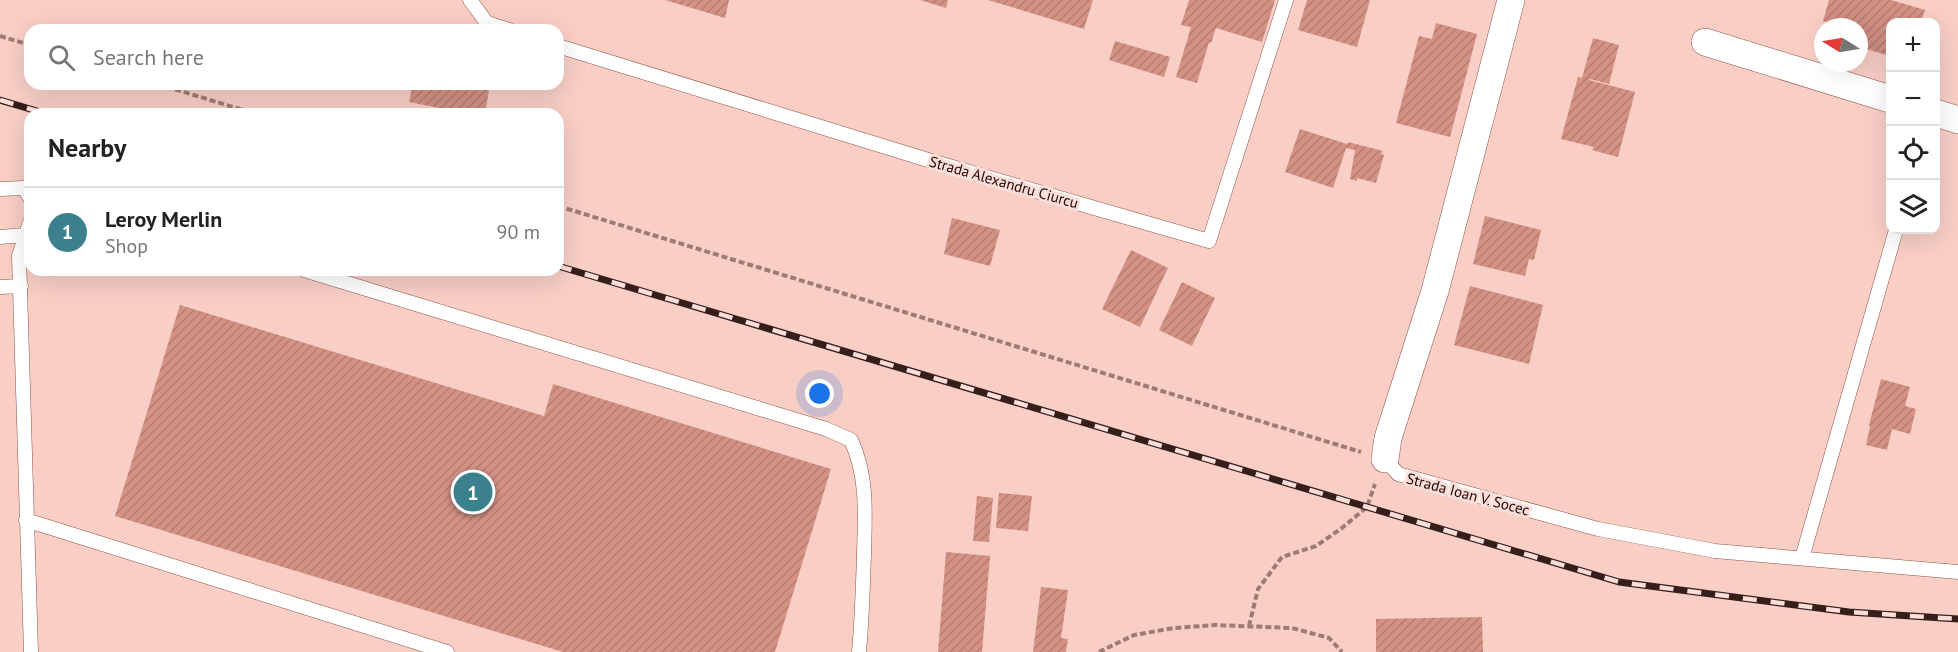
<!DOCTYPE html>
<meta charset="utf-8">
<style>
:root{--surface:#fff;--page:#f2f2f2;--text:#222;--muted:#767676;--line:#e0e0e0;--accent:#3b808d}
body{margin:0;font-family:"PT Sans",sans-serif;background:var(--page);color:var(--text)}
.controls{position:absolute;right:18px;top:18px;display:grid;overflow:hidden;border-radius:12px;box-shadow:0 6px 24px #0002}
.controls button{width:54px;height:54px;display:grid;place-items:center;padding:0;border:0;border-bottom:2px solid var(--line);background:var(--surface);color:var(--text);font:30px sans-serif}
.compass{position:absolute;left:1814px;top:18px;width:54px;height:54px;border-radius:50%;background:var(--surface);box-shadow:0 6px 24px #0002;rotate:281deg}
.you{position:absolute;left:820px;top:394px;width:21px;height:21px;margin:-15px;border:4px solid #fff;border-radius:50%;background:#1a73e8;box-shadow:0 0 0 9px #1a73e833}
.badge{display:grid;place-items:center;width:39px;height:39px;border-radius:50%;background:var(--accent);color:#fff;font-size:20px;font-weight:700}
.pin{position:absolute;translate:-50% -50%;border:3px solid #fff;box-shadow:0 2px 6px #0006}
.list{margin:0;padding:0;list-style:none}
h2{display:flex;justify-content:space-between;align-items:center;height:78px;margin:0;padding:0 24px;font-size:26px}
h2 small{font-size:20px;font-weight:400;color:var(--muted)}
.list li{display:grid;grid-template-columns:39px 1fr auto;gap:18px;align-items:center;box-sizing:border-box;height:90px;padding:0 24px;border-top:2px solid var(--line)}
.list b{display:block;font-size:22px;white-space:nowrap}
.list p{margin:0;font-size:20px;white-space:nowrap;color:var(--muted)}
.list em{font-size:20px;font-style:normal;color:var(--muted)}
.icon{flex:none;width:33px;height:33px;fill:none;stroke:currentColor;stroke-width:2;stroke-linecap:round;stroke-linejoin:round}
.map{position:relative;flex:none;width:1958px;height:652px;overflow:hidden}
.search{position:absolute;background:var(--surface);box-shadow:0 6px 24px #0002;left:24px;top:24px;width:540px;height:66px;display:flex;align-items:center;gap:15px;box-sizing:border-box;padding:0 21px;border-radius:18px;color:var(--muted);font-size:22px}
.panel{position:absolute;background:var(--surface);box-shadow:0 6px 24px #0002;left:24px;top:108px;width:540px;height:168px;border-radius:18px}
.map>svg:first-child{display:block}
.building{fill:url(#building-hatch)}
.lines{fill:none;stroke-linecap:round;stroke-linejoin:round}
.service-casing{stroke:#8e5246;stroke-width:15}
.minor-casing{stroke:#8e5246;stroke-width:28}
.path{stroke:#9e7c75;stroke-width:4;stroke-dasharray:6 3;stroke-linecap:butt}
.service{stroke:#fff;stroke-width:14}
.minor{stroke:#fff;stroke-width:27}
.rail-casing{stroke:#361e1a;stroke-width:7}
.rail{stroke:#fbded8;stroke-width:4.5;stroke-dasharray:14;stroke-linecap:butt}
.labels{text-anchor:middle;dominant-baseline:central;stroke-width:6;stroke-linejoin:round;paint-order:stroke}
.street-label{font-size:15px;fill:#1d0704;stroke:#fbded8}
</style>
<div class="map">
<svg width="1958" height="652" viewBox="0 0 1958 652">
<defs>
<pattern id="building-hatch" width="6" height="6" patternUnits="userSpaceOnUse" patternTransform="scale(1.5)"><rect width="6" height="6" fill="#d49285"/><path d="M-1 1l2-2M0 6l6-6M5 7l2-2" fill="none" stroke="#b67c71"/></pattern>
</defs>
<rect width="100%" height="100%" fill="#f8cec5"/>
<path class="building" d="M665 0H729L725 18Z
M920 0H948L946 8Z
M988 0H1093L1084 29Z
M1189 0H1275L1262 42 1216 28 1211 43 1209 42 1197 83 1176 77 1191 27 1181 25Z
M1307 0H1370L1357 47 1298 30Z
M1829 0H1891L1925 10 1921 22H1890V56L1859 47V27H1839L1823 21Z
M1436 23 1477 34 1450 137 1396 123 1419 36 1432 39Z
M1593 38 1619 45 1609 84 1590 79 1589 80 1635 92 1618 157 1592 150 1594 147 1561 139 1578 77 1582 78Z
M1115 41 1170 57 1164 77 1109 60Z
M413 84H490L485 114H469L409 102Z
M1300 129 1347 144 1348 142 1383 151 1381 154 1384 155 1376 183 1357 178V181L1350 179 1355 150 1346 148 1333 188 1285 172Z
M1485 216 1541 230 1534 260 1529 259 1525 276 1473 264Z
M952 218 1000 230 990 266 944 254Z
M1131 250 1168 268 1140 327 1102 309Z
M1182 282 1215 298 1192 346 1159 330Z
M1470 286 1543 305 1529 364 1454 345Z
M180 305 544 416 553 384 831 469 775 652H563L115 516Z
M1881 379 1910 387 1905 406 1916 409 1910 434 1892 429 1887 450 1866 445 1870 426 1869 425Z
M999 493 1032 496 1028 531 996 528Z
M977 496 993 498 989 542 973 541Z
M946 552 990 556 982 652H938Z
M1041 587 1068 590 1061 638 1068 639 1066 652H1033Z
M1482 617 1483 652H1376V619Z"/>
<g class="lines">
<defs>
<path id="service" d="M470 0 487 23 509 30
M558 46 928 160 1209 241 1286 0
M0 189 24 188 30 198
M30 222 19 256 31 652
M0 237 25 235
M304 270 826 429 851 440C868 477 865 514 864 554 863 587 862 619 859 652
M0 287 21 286
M1385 459 1398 474 1598 529 1715 551 1958 572
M26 520 447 652
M1802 558 1896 230"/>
<path id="minor" d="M1705 42 1890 99
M1936 113 1958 120
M1385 459 1388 438 1435 291 1511 0"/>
</defs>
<use href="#service" class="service-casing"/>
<use href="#minor" class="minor-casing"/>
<path class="path" d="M0 36 30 45
M158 84 256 114
M558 206 1361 452
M1249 626 1258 589 1282 557 1316 546 1342 528 1367 507 1375 484
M1099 652 1134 635 1174 628 1215 625 1292 628 1329 638 1342 652"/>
<use href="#service" class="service"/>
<use href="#minor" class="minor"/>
<defs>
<path id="rail" d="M0 100 47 114
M558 266 1619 582 1849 612 1958 619"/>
</defs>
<use href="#rail" class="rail-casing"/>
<use href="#rail" class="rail"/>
</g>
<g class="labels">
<g class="street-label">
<text transform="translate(1004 182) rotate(16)">Strada Alexandru Ciurcu</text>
<text transform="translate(1468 494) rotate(15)">Strada Ioan V. Socec</text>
</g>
</g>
</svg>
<div class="controls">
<button>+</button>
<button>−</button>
<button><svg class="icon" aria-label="locate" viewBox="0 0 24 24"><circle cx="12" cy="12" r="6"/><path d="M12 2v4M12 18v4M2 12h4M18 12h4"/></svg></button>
<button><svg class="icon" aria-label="layers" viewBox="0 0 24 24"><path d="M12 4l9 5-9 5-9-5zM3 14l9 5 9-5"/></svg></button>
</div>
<svg class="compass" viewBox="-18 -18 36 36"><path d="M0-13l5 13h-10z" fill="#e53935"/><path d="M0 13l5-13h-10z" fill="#767676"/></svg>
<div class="you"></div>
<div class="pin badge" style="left:473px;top:492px">1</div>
<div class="search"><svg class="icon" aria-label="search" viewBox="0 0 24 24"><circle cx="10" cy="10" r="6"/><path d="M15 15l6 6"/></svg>Search here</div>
<section class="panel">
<h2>Nearby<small></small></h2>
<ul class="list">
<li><span class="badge">1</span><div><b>Leroy Merlin</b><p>Shop</p></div><em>90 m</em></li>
</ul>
</section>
</div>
